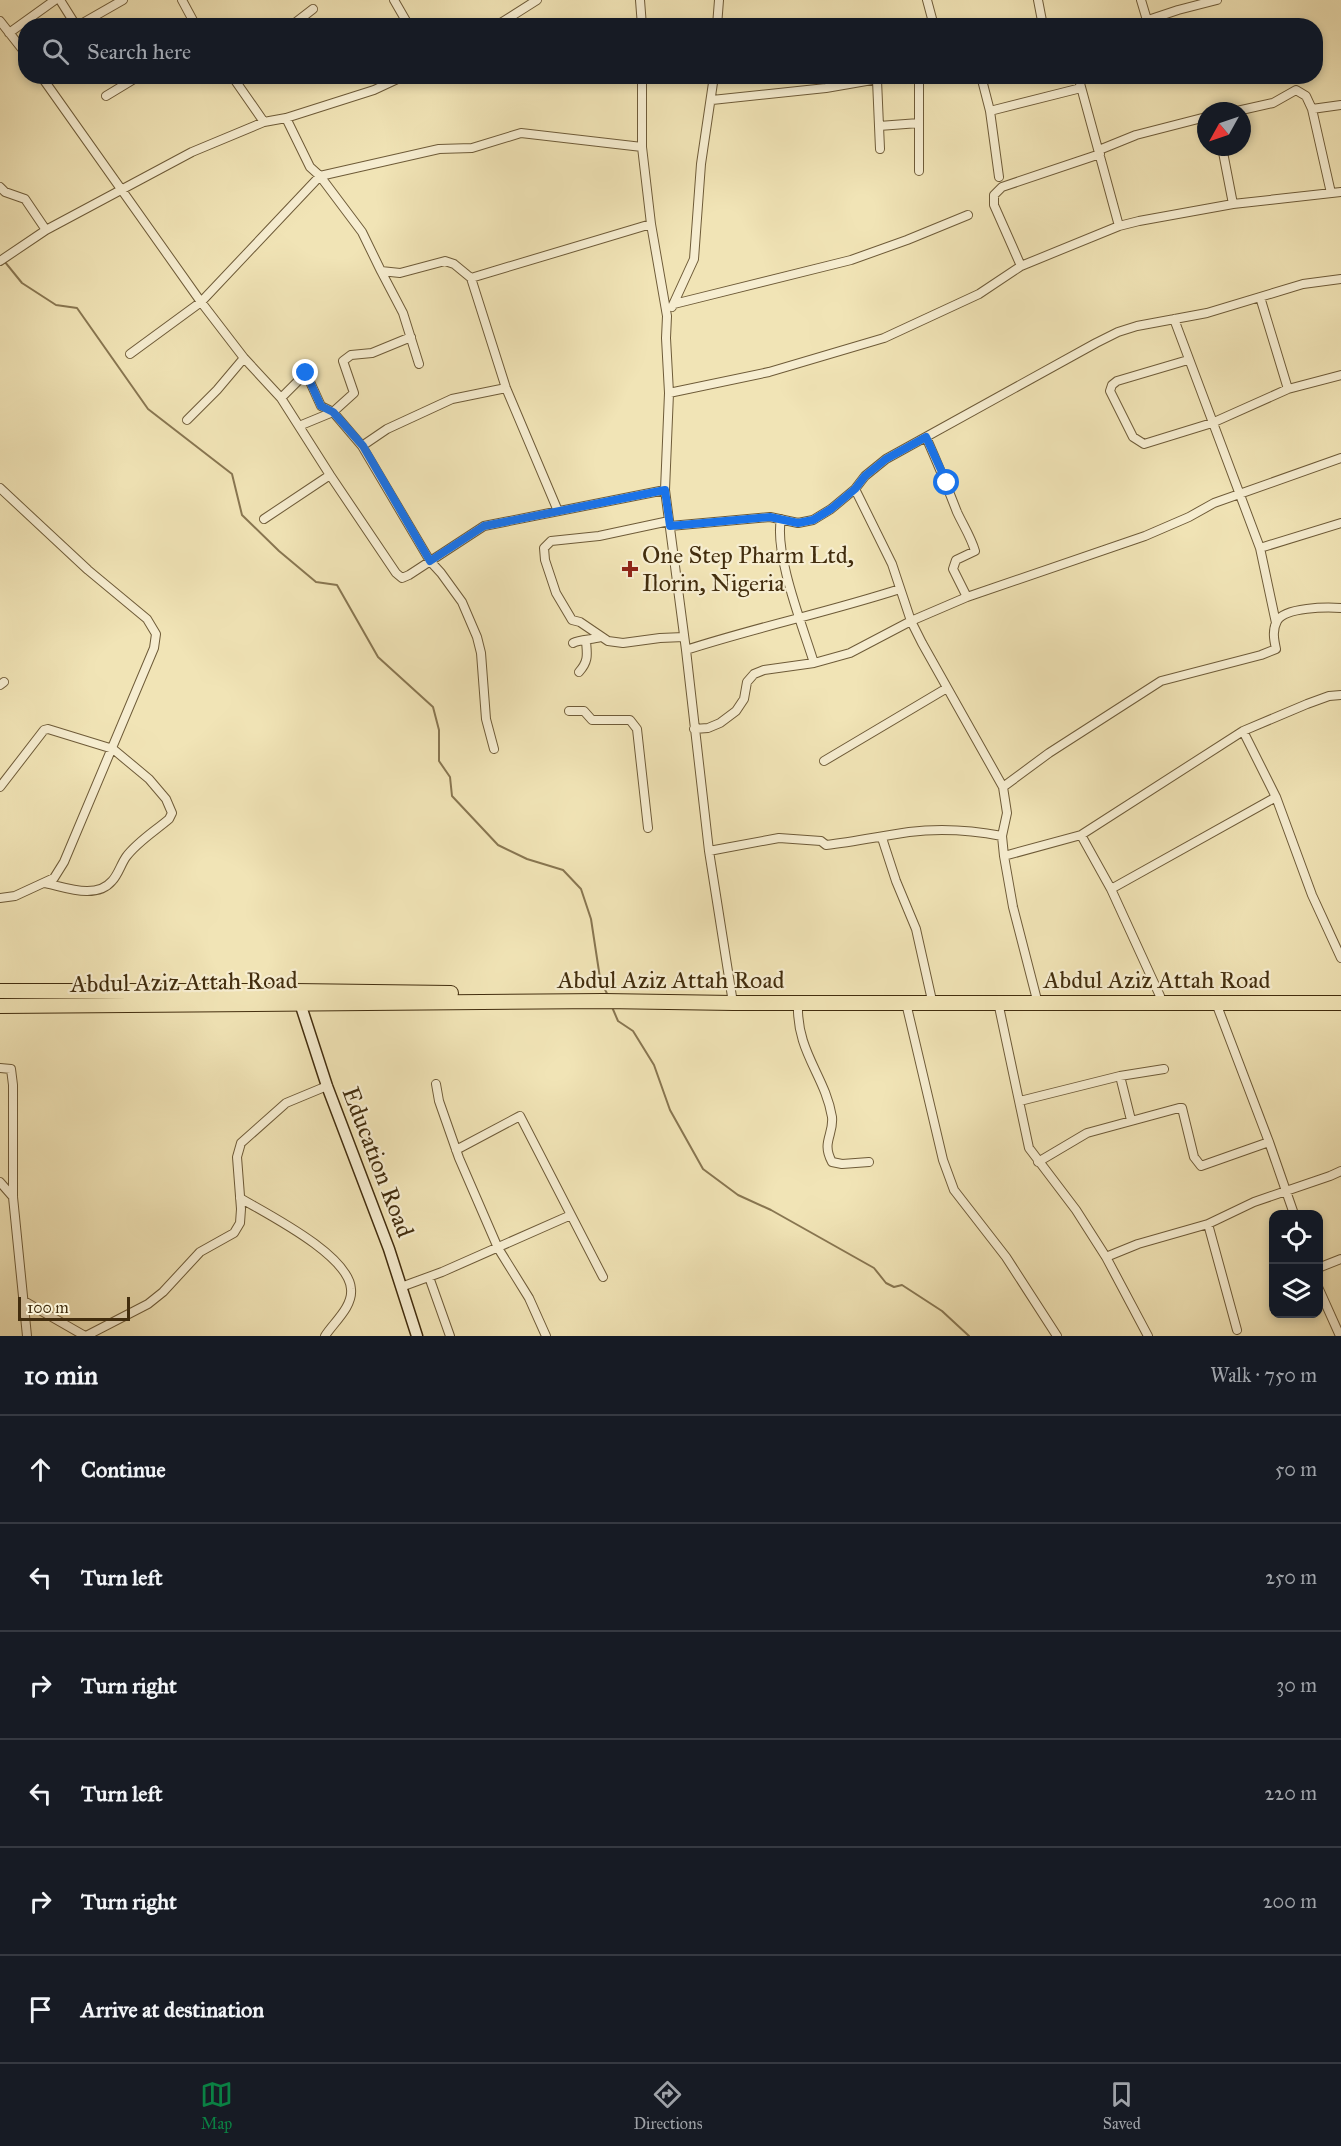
<!DOCTYPE html>
<meta charset="utf-8">
<style>
:root{--surface:#171b24;--page:#20242c;--text:#f1f3f6;--muted:#9ea1a6;--line:#363941;--accent:#0b8043}
body{margin:0;font-family:"IM FELL Great Primer",serif;background:var(--page);color:var(--text)}
.controls{position:absolute;right:18px;bottom:18px;display:grid;overflow:hidden;border-radius:12px;box-shadow:0 3px 9px #0003}
.controls button{width:54px;height:54px;display:grid;place-items:center;padding:0;border:0;border-bottom:2px solid var(--line);background:var(--surface);color:var(--text);font:30px sans-serif}
.compass{position:absolute;left:1197px;top:102px;width:54px;height:54px;border-radius:50%;background:var(--surface);box-shadow:0 3px 9px #0003;rotate:230deg}
.scale{position:absolute;left:18px;bottom:15px;width:112px;box-sizing:border-box;padding-left:6px;border:3px solid #422d0e;border-top:0;font-size:16px;line-height:21px;white-space:nowrap;color:#422d0e;-webkit-text-stroke:4px #f6edd0;paint-order:stroke}
.stop{position:absolute;width:18px;height:18px;margin:-14px;border:4px solid #1a73e8;border-radius:50%;background:#fff}
.stop.end{background:#1a73e8;border-color:#fff;box-shadow:0 2px 6px #0008}
.list{margin:0;padding:0;list-style:none}
h2{display:flex;justify-content:space-between;align-items:center;height:78px;margin:0;padding:0 24px;font-size:26px}
h2 small{font-size:20px;font-weight:400;color:var(--muted)}
.list li{display:grid;grid-template-columns:39px 1fr auto;gap:18px;align-items:center;box-sizing:border-box;height:108px;padding:0 24px;border-top:2px solid var(--line)}
.list b{display:block;font-size:22px;white-space:nowrap}
.list em{font-size:20px;font-style:normal;color:var(--muted)}
.icon{flex:none;width:33px;height:33px;fill:none;stroke:currentColor;stroke-width:2;stroke-linecap:round;stroke-linejoin:round}
.map{position:relative;flex:none;width:1341px;height:1336px;overflow:hidden}
.search{position:absolute;background:var(--surface);box-shadow:0 3px 9px #0003;left:18px;right:18px;top:18px;height:66px;display:flex;align-items:center;gap:15px;box-sizing:border-box;padding:0 21px;border-radius:24px;color:var(--muted);font-size:22px}
.sheet{height:726px;background:var(--surface)}
nav{display:flex;justify-content:space-around;align-items:center;box-sizing:border-box;height:84px;border-top:2px solid var(--line);background:var(--surface);font-size:16px;color:var(--muted)}
nav a{display:grid;justify-items:center;gap:3px}
nav .on{color:var(--accent)}
.map>svg:first-child{display:block}
.lines{fill:none;stroke-linecap:round;stroke-linejoin:round}
.stream{stroke:#887651;stroke-width:2}
.street-casing{stroke:#6e5b38;stroke-width:10}
.secondary-casing{stroke:#422d0e;stroke-width:13}
.highway-casing{stroke:#422d0e;stroke-width:16}
.street{stroke:#f6edd0;stroke-width:8}
.secondary{stroke:#f6edd0;stroke-width:10}
.highway{stroke:#f1e4b6;stroke-width:14}
.route{stroke:#1a73e8;stroke-width:8}
.poi-dot{fill:#8f2418;stroke:#f6edd0;stroke-width:2}
.labels{text-anchor:middle;dominant-baseline:central;stroke-width:4.5;stroke-linejoin:round;paint-order:stroke}
.poi-label{font-size:24px;fill:#422d0e;stroke:#f6edd0;text-anchor:start}
.street-label{font-size:24px;fill:#422d0e;stroke:#f6edd0}
</style>
<div class="map">
<svg width="1341" height="1336" viewBox="0 0 1341 1336">
<rect width="100%" height="100%" fill="#f1e4b6"/>
<filter id="stains"><feTurbulence type="fractalNoise" baseFrequency=".00333" numOctaves="4"/><feColorMatrix values="0 0 0 0 .2 0 0 0 0 .09 0 0 0 0 .02 0 0 0 .5 -.17"/></filter>
<radialGradient id="worn" r=".72"><stop offset=".6" stop-color="#630" stop-opacity="0"/><stop offset="1" stop-color="#630" stop-opacity=".3"/></radialGradient>
<g class="lines">
<path class="stream" d="M0 256 22 283 56 305 77 308 148 409 232 474 242 515 279 551 316 582 337 585 378 657 433 707 439 730V761L450 777 452 796 498 845 527 859 563 870 581 889 591 919 600 978 608 996
M612 1007 618 1021 633 1031 654 1065 670 1110 703 1169 738 1195 771 1210 874 1268 886 1283 894 1287 902 1285 942 1311 969 1336"/>
<defs>
<path id="street" d="M60 0 75 24H81L123 0
M182 0 196 26
M394 0 409 26
M640 0 642 26
M927 0 934 26
M1038 0 1043 26
M1141 0 1147 20
M0 21 26 54
M291 26 313 9
M496 26 537 0
M717 26 719 0
M1130 26 1178 10 1217 0
M9 33 55 0
M41 76 201 302 244 358 281 398 330 475 396 573 402 578 409 575 484 526 665 490
M232 76 264 122
M642 76V147L651 224 667 316 666 338 669 393 665 490 686 650 709 851 733 1003
M919 76V171
M981 76 990 111 1081 88
M1078 76 1119 226
M877 80 880 149
M106 96 139 76
M712 100 826 88 895 76
M1312 109 1341 105
M990 111 999 177
M1237 111 1273 103 1296 90 1306 96 1312 109 1331 193
M286 118 310 167 320 176 362 232 381 271 400 273 445 261 454 264 471 278 506 388 558 511
M879 126 919 123
M1222 147 1233 204
M1099 150 1136 135 1206 117
M0 187 5 192 25 199 46 230
M0 261 46 230 192 152 264 122 286 118 374 90 404 76
M1021 266 994 205V195L1002 187 1100 154
M381 271 403 313 419 364
M471 278 651 224
M1260 297 1288 389
M674 304 851 260 907 240 968 215
M672 307 694 259 701 164 714 76
M1174 319 1260 548 1276 623
M130 354 201 302 320 176 439 149 472 148 521 133 642 147
M1188 360 1117 381 1112 385 1110 391 1133 437 1144 444 1212 423 1288 389 1341 375
M669 393 769 372 884 338 979 294 1021 266 1119 226 1139 221 1233 204 1341 192
M281 398 306 373 321 406 333 412 362 446 430 561 441 573 462 602 477 637 481 653 486 719 494 749
M187 420 217 390 244 358
M299 426 333 412 354 393 343 361 351 355 372 353 411 337
M926 437C937 462 947 486 957 512 963 525 971 537 975 551L956 560 953 569 967 597
M362 446 387 429 452 399 506 388
M0 488 88 570 147 619 156 634 154 648 64 862 54 878 15 896 0 898
M855 489 892 564 911 621 922 643 1003 787 1007 813 1002 836 1004 856 1013 907 1036 996
M264 519 330 475
M781 519C774 554 803 627 814 663
M669 521 599 536 551 541 544 548 545 560 556 593 572 620 580 622 608 641 623 643 660 638 684 637
M670 526 770 517 798 523 813 520 831 509 855 489 865 476 886 459 1096 343 1118 332 1137 326 1207 313 1303 284 1341 279
M1260 548 1341 523
M573 643C581 639 591 640 601 637
M686 650C757 627 829 612 900 589
M579 672C589 661 587 654 586 641
M0 685 4 682
M569 711H584L592 720H630L637 729 648 828
M694 729 708 728 720 723 736 711 744 699 747 682 754 674 764 670 814 663 850 653 911 621 967 597 1145 536 1189 517 1214 503 1341 458
M1243 731 1276 797 1312 895 1341 958
M824 761 947 688
M0 787 44 730 48 729 113 749 149 779 166 799 172 813 169 819C155 831 137 842 126 857 121 864 118 875 112 881 96 900 65 887 45 883
M1003 787 1049 753 1161 681 1261 655 1276 649C1274 640 1272 630 1277 621 1285 607 1327 607 1341 608
M1081 835 1111 889 1160 996V1002
M882 838 896 881 916 929 931 996
M709 851 779 838 821 841 826 845C854 842 881 836 909 832 941 828 971 830 1002 836
M1004 856 1081 835 1243 731 1307 704 1329 696 1341 695
M1111 889 1276 797
M998 1002 1029 1148 1076 1210 1106 1257 1148 1336
M798 1003C796 1052 825 1075 832 1117 834 1135 821 1142 832 1162L842 1164 869 1162
M906 1003 943 1160 954 1190 1006 1257 1057 1336
M1216 1003 1269 1142 1294 1214
M0 1068 11 1069 13 1085V1197L27 1336
M1120 1076 1131 1120
M436 1084 439 1101 459 1158 498 1248 529 1298 546 1336
M1020 1101 1120 1076 1164 1069
M456 1150 520 1116 603 1277
M1038 1162 1087 1133 1179 1108H1182L1194 1157 1201 1166 1269 1142
M0 1182 13 1197
M240 1198C267 1214 349 1255 351 1289 353 1307 333 1323 325 1336
M1208 1224 1237 1330
M1106 1257 1138 1244 1208 1224 1254 1202 1330 1176 1341 1171
M1318 1268 1341 1259
M429 1277 450 1336
M401 1287 442 1272 571 1215
M1318 1287 1340 1336
M24 1301 85 1336
M86 1336 148 1304 163 1292 200 1252 234 1233 240 1223 241 1209 237 1157 241 1143 286 1103 327 1086"/>
<path id="secondary" d="M298 997 327 1086 389 1249 417 1336"/>
<path id="highway" d="M0 991H295L451 993
M0 1006 604 1001 733 1003H1341"/>
</defs>
<use href="#street" class="street-casing"/>
<use href="#secondary" class="secondary-casing"/>
<use href="#highway" class="highway-casing"/>
<use href="#street" class="street"/>
<use href="#secondary" class="secondary"/>
<use href="#highway" class="highway"/>
</g>
<g class="lines">
<path class="route" d="M306 373 321 406 333 412 363 446 430 561 484 526 665 490 670 526 770 517 798 523 813 520 831 509 855 489 865 476 886 459 926 437 947 483"/>
</g>
<path class="poi-dot" d="M627 560h6v6h6v6h-6v6h-6v-6h-6v-6h6z"/>
<g class="labels">
<g class="poi-label">
<text x="642" y="555">One Step Pharm Ltd,<tspan x="642" dy="28">Ilorin, Nigeria</tspan></text>
</g>
<g class="street-label">
<text x="671" y="980">Abdul Aziz Attah Road</text>
<text x="1157" y="980">Abdul Aziz Attah Road</text>
<text transform="translate(184 982) rotate(-1)">Abdul Aziz Attah Road</text>
<text transform="translate(378 1162) rotate(69)">Education Road</text>
</g>
</g>
<rect width="100%" height="100%" filter="url(#stains)"/>
<rect width="100%" height="100%" fill="url(#worn)"/>
</svg>
<div class="controls">
<button><svg class="icon" aria-label="locate" viewBox="0 0 24 24"><circle cx="12" cy="12" r="6"/><path d="M12 2v4M12 18v4M2 12h4M18 12h4"/></svg></button>
<button><svg class="icon" aria-label="layers" viewBox="0 0 24 24"><path d="M12 4l9 5-9 5-9-5zM3 14l9 5 9-5"/></svg></button>
</div>
<svg class="compass" viewBox="-18 -18 36 36"><path d="M0-13l5 13h-10z" fill="#e53935"/><path d="M0 13l5-13h-10z" fill="#9ea1a6"/></svg>
<div class="scale">100 m</div>
<div class="stop" style="left:947px;top:483px"></div>
<div class="stop end" style="left:306px;top:373px"></div>
<div class="search"><svg class="icon" aria-label="search" viewBox="0 0 24 24"><circle cx="10" cy="10" r="6"/><path d="M15 15l6 6"/></svg>Search here</div>
</div>
<section class="sheet">
<h2>10 min<small>Walk · 750 m</small></h2>
<ul class="list">
<li><svg class="icon" aria-label="ahead" viewBox="0 0 24 24"><path d="M12 20V5M6 11l6-6 6 6"/></svg><div><b>Continue</b></div><em>50 m</em></li>
<li><svg class="icon" aria-label="left" viewBox="0 0 24 24"><path d="M17 20v-9H6M10 6l-5 5 5 5"/></svg><div><b>Turn left</b></div><em>250 m</em></li>
<li><svg class="icon" aria-label="right" viewBox="0 0 24 24"><path d="M7 20v-9h11M14 6l5 5-5 5"/></svg><div><b>Turn right</b></div><em>30 m</em></li>
<li><svg class="icon" aria-label="left" viewBox="0 0 24 24"><path d="M17 20v-9H6M10 6l-5 5 5 5"/></svg><div><b>Turn left</b></div><em>220 m</em></li>
<li><svg class="icon" aria-label="right" viewBox="0 0 24 24"><path d="M7 20v-9h11M14 6l5 5-5 5"/></svg><div><b>Turn right</b></div><em>200 m</em></li>
<li><svg class="icon" aria-label="arrive" viewBox="0 0 24 24"><path d="M6 21V4h12l-3 4 3 4H6"/></svg><div><b>Arrive at destination</b></div></li>
</ul>
</section>
<nav>
<a class="on"><svg class="icon" aria-label="map" viewBox="0 0 24 24"><path d="M3 6l6-2 6 2 6-2v14l-6 2-6-2-6 2zM9 4v14M15 6v14"/></svg>Map</a>
<a><svg class="icon" aria-label="directions" viewBox="0 0 24 24"><path d="M12 3l9 9-9 9-9-9zM9 14v-3h6M13 9l2 2-2 2"/></svg>Directions</a>
<a><svg class="icon" aria-label="saved" viewBox="0 0 24 24"><path d="M7 4h10v16l-5-4-5 4z"/></svg>Saved</a>
</nav>
